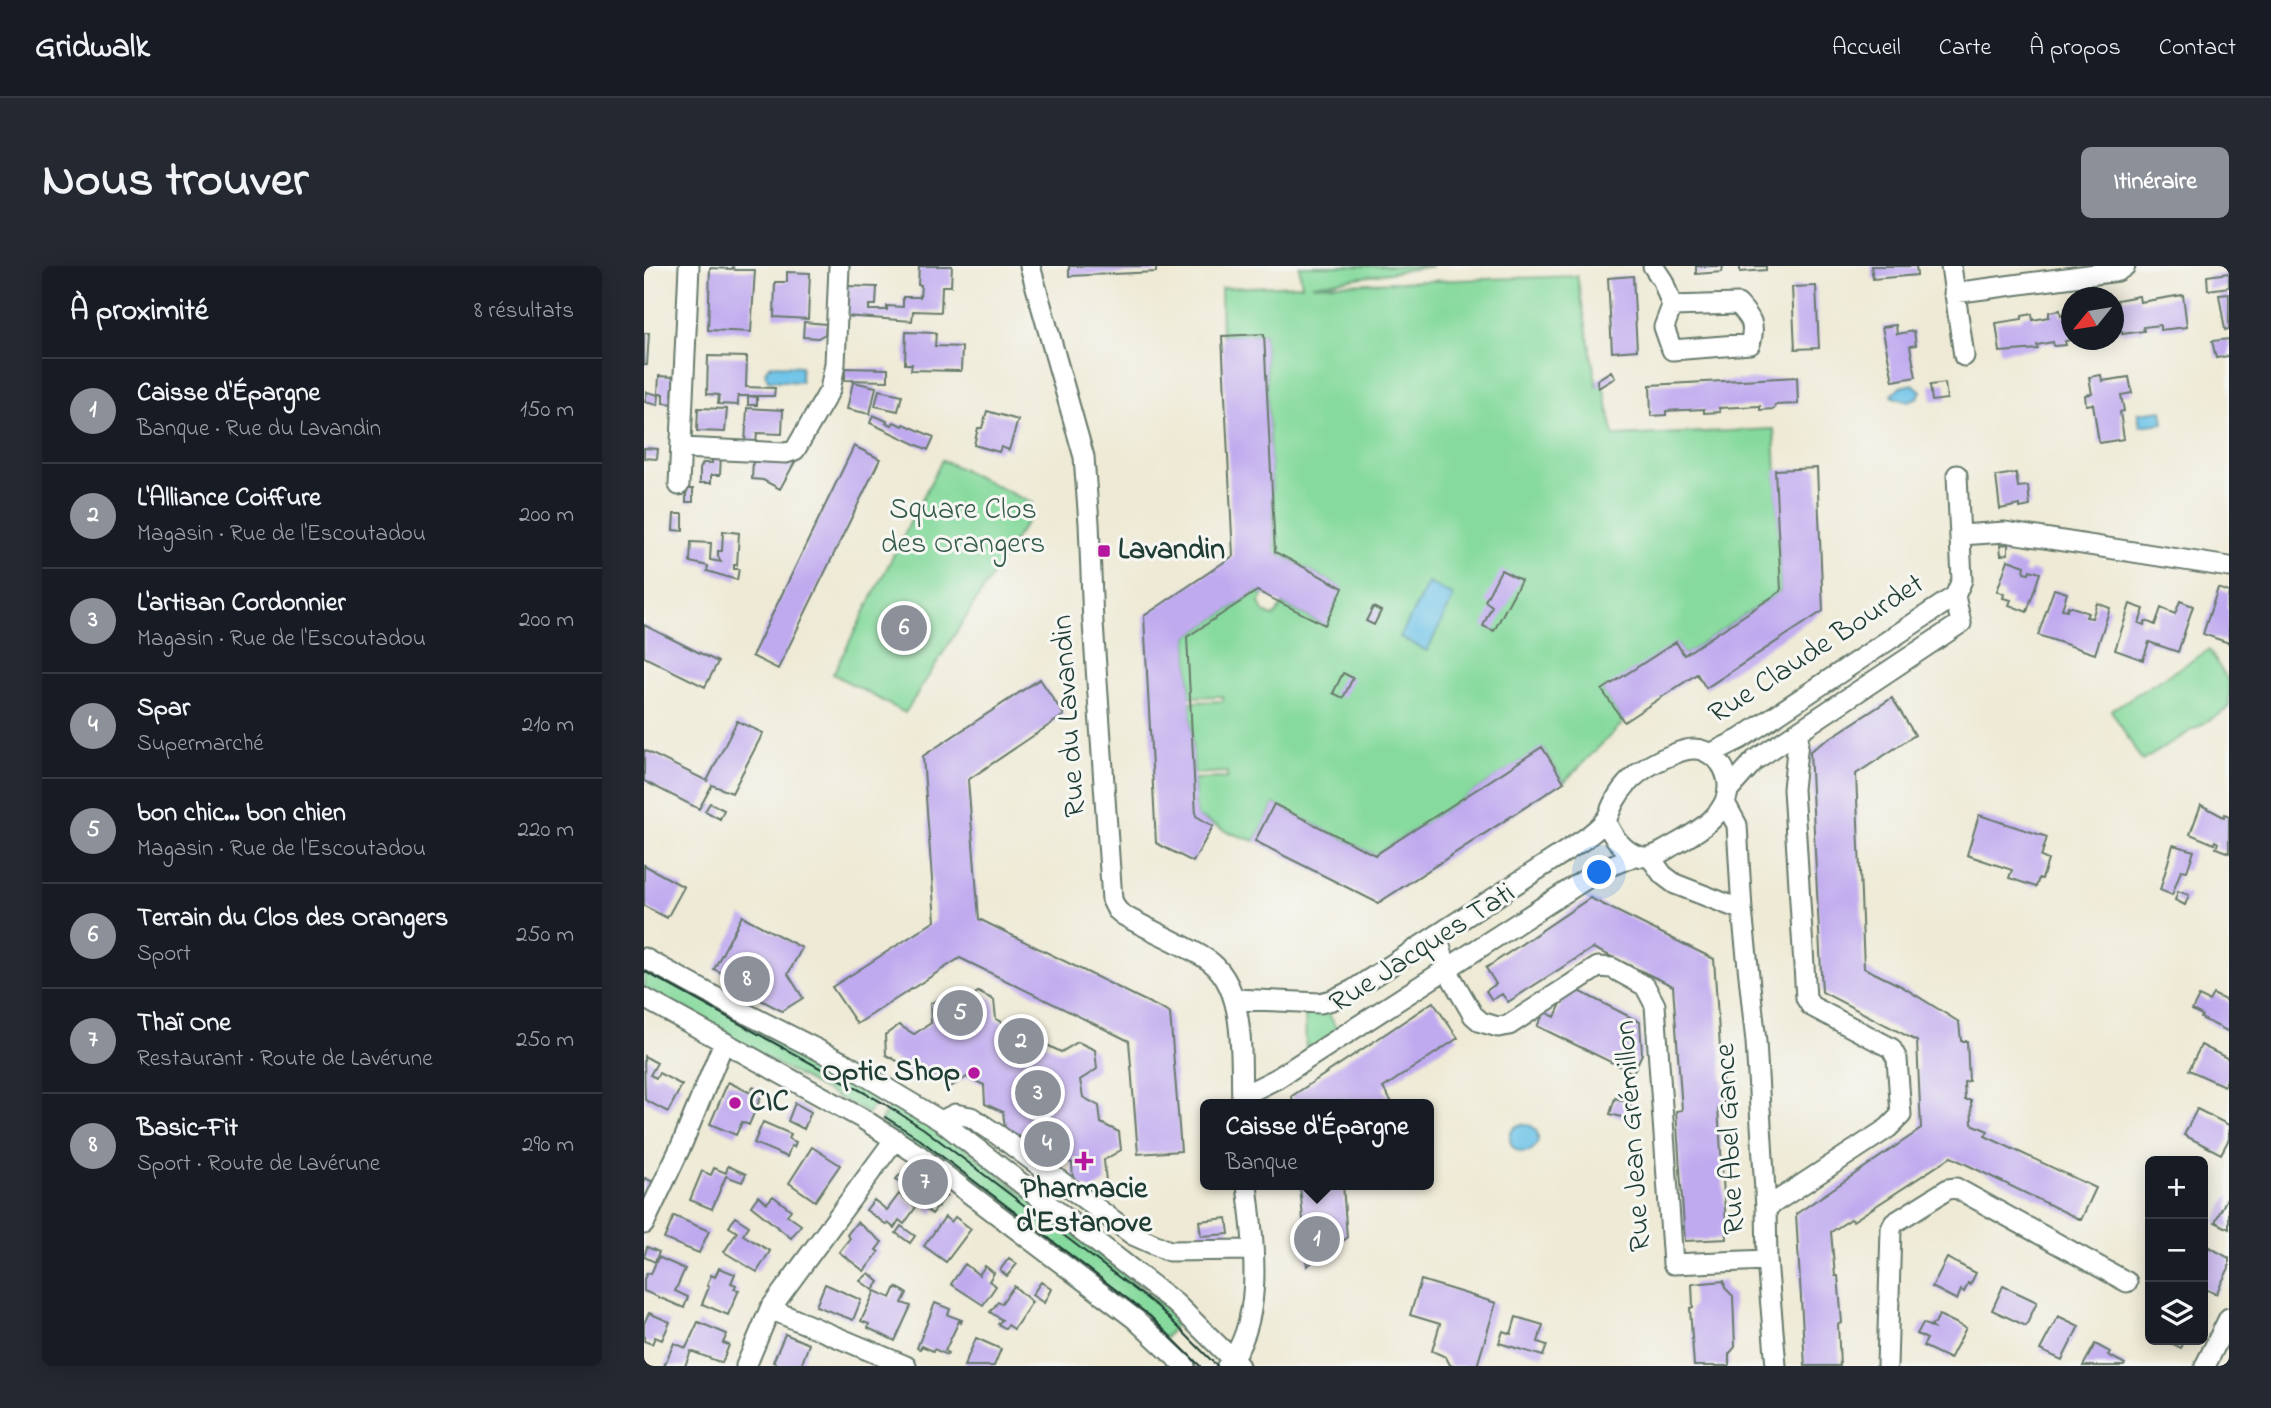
<!DOCTYPE html>
<html lang="fr">
<meta charset="utf-8">
<style>
:root{--surface:#171b24;--page:#242831;--text:#f1f3f6;--muted:#9ea1a6;--line:#363941;--accent:#8c9099}
body{margin:0;font-family:"Indie Flower",sans-serif;background:var(--page);color:var(--text)}
.controls{position:absolute;right:21px;bottom:21px;display:grid;overflow:hidden;border-radius:10px;box-shadow:0 4px 18px #0003}
.controls button{width:63px;height:63px;display:grid;place-items:center;padding:0;border:0;border-bottom:2px solid var(--line);background:var(--surface);color:var(--text);font:35px sans-serif}
.compass{position:absolute;left:1417px;top:21px;width:63px;height:63px;border-radius:50%;background:var(--surface);box-shadow:0 4px 18px #0003;rotate:240deg}
.you{position:absolute;left:956px;top:607px;width:24px;height:24px;margin:-18px;border:5px solid #fff;border-radius:50%;background:#1a73e8;box-shadow:0 0 0 10px #1a73e833}
.badge{display:grid;place-items:center;width:46px;height:46px;border-radius:50%;background:var(--accent);color:#fff;font-size:23px;font-weight:700}
.pin{position:absolute;translate:-50% -50%;border:4px solid #fff;box-shadow:0 2px 7px #0006}
.popup{position:absolute;left:556px;top:833px;width:234px;height:91px;box-sizing:border-box;display:grid;place-content:center;border-radius:10px;background:var(--surface);filter:drop-shadow(0 2px 5px #0005);font-size:23px;white-space:nowrap;color:var(--muted)}
.popup b{font-size:26px;color:var(--text)}
.popup::after{content:'';position:absolute;left:50%;top:100%;margin-left:-14px;border:14px solid transparent;border-top-color:var(--surface)}
.list{margin:0;padding:0;list-style:none}
h2{display:flex;justify-content:space-between;align-items:center;height:91px;margin:0;padding:0 28px;font-size:30px}
h2 small{font-size:23px;font-weight:400;color:var(--muted)}
.list li{display:grid;grid-template-columns:46px 1fr auto;gap:21px;align-items:center;box-sizing:border-box;height:105px;padding:0 28px;border-top:2px solid var(--line)}
.list b{display:block;font-size:26px;white-space:nowrap}
.list p{margin:0;font-size:23px;white-space:nowrap;color:var(--muted)}
.list em{font-size:23px;font-style:normal;color:var(--muted)}
.icon{flex:none;width:38px;height:38px;fill:none;stroke:currentColor;stroke-width:2;stroke-linecap:round;stroke-linejoin:round}
.map{position:relative;flex:none;width:1585px;height:1100px;overflow:hidden;border-radius:10px}
header{display:flex;align-items:center;gap:42px;box-sizing:border-box;height:98px;padding:0 35px;background:var(--surface);border-bottom:2px solid var(--line)}
header strong{font-size:33px}
nav{display:flex;gap:38px;margin-inline-start:auto;font-size:24px}
.intro{display:flex;align-items:center;justify-content:space-between;box-sizing:border-box;height:168px;padding:0 42px}
h1{margin:0;font-size:49px}
.button{padding:18px 32px;border-radius:10px;background:var(--accent);color:#fff;font-size:24px;font-weight:700}
main{display:flex;gap:42px;padding:0 42px}
aside{flex:1;background:var(--surface);border-radius:10px;box-shadow:0 4px 18px #0003}
.map>svg:first-child{display:block}
.green{fill:#86da9d;stroke:#528c68;stroke-width:2}
.water{fill:#6bc2e8;stroke:#45808e;stroke-width:2}
.building{fill:#c0aaef}
.lines{fill:none;stroke-linecap:round;stroke-linejoin:round}
.minor-casing{stroke:#677a6c;stroke-width:23}
.minor{stroke:#fff;stroke-width:19}
.tram{stroke:#1f3d34;stroke-width:2}
.poi-dot{fill:#b5179e;stroke:#f6f6f2;stroke-width:2.5}
.labels{text-anchor:middle;dominant-baseline:central;stroke-width:6;stroke-linejoin:round;paint-order:stroke}
.park-label{font-size:30px;fill:#345c49;stroke:#f6f6f2}
.poi-label{font-size:30px;font-weight:bold;fill:#1f3d34;stroke:#f6f6f2;text-anchor:start}
.street-label{font-size:30px;fill:#1f3d34;stroke:#f6f6f2}
</style>
<header>
<strong>Gridwalk</strong>
<nav><a>Accueil</a><a>Carte</a><a>À propos</a><a>Contact</a></nav>
</header>
<div class="intro"><h1>Nous trouver</h1><a class="button">Itinéraire</a></div>
<main>
<aside>
<h2>À proximité<small>8 résultats</small></h2>
<ul class="list">
<li><span class="badge">1</span><div><b>Caisse d'Épargne</b><p>Banque · Rue du Lavandin</p></div><em>150 m</em></li>
<li><span class="badge">2</span><div><b>L'Alliance Coiffure</b><p>Magasin · Rue de l'Escoutadou</p></div><em>200 m</em></li>
<li><span class="badge">3</span><div><b>L'artisan Cordonnier</b><p>Magasin · Rue de l'Escoutadou</p></div><em>200 m</em></li>
<li><span class="badge">4</span><div><b>Spar</b><p>Supermarché</p></div><em>210 m</em></li>
<li><span class="badge">5</span><div><b>bon chic... bon chien</b><p>Magasin · Rue de l'Escoutadou</p></div><em>220 m</em></li>
<li><span class="badge">6</span><div><b>Terrain du Clos des Orangers</b><p>Sport</p></div><em>250 m</em></li>
<li><span class="badge">7</span><div><b>Thaï One</b><p>Restaurant · Route de Lavérune</p></div><em>250 m</em></li>
<li><span class="badge">8</span><div><b>Basic-Fit</b><p>Sport · Route de Lavérune</p></div><em>290 m</em></li>
</ul>
</aside>
<div class="map">
<svg width="1585" height="1100" viewBox="0 0 1585 1100">
<rect width="100%" height="100%" fill="#f6f6f2"/>
<filter id="ink" filterUnits="userSpaceOnUse"><feTurbulence type="fractalNoise" baseFrequency=".0143" numOctaves="2"/><feDisplacementMap in="SourceGraphic" scale="14" xChannelSelector="R" yChannelSelector="G"/><feConvolveMatrix kernelMatrix="1 2 1 2 8 2 1 2 1" color-interpolation-filters="sRGB"/></filter>
<filter id="wash" filterUnits="userSpaceOnUse"><feTurbulence type="fractalNoise" baseFrequency=".00686" numOctaves="4" result="noise"/><feDisplacementMap in="SourceGraphic" scale="28" xChannelSelector="R" yChannelSelector="G"/><feGaussianBlur stdDeviation="1.57" result="paint"/><feColorMatrix in="noise" values="0 0 0 0 0 0 0 0 0 0 0 0 0 0 0 0 0 1.4 0 .05"/><feComposite in="paint" operator="in"/></filter>
<g filter="url(#wash)">
<rect width="100%" height="100%" fill="#eeead5"/>
<path class="green" d="M655 0H788L668 19 933 10 953 121 959 119 970 170 1130 163 1137 325 1040 389 1032 377 959 425 980 456 920 516 898 482 731 589 630 538 611 575 586 567 552 550 550 513 583 512V506L550 508 546 436 579 435V430L546 431 543 371 613 325 620 328 615 337 620 346 630 351 639 338 680 359 698 322 631 286 620 68 578 70 577 22 658 19Z
M298 194 388 237V247L261 447 189 408Z
M1565 384 1585 416V442L1498 495 1467 444Z
M0 699 238 824 224 848 0 725Z
M661 744H683L693 764 662 787Z
M251 832 300 865 536 1053 521 1072 236 856Z"/>
<path class="water" d="M129 99 157 100V116L124 114 121 106 125 100Z
M1269 118 1277 125 1274 131 1264 136 1249 131 1248 128 1256 121Z
M1518 144 1520 157 1496 160 1494 147Z
M784 317 810 330 783 385 756 371Z
M866 872a14 14 0 1 1 28 0a14 14 0 1 1-28 0Z"/>
<g id="blocks">
<path class="building" d="M275 0H308L307 20H298L297 46 269 45 268 55 200 50 201 20 233 21 232 39H225V44H243V40L259 41V31H276L277 19H274Z
M425 0H512V6L425 10Z
M1052 0H1079L1078 6 1052 8Z
M1096 0H1122V4L1096 6Z
M1227 0H1272L1273 9 1229 13Z
M89 1 91 4H111L107 66 64 64 66 2 88 3Z
M143 6 166 7 164 53 130 51 131 16H143Z
M1585 7V21L1564 24 1563 10Z
M989 10 993 84 968 86 964 12Z
M1172 20 1175 82 1151 83 1148 21Z
M1585 28V63L1581 64 1575 29Z
M1539 29 1543 61 1516 64V59L1499 61 1500 65 1478 68V65L1470 66V40L1474 39 1473 34 1495 30 1496 36Z
M1416 44 1417 50 1427 48V74L1421 75 1422 79 1410 80 1409 76 1393 79 1394 83 1356 86 1352 57 1378 53V50L1388 48 1389 54 1405 51V46Z
M160 56 182 58 181 68 174 72 159 71Z
M1252 59 1253 68 1270 65 1272 79 1266 80 1272 111 1249 115 1238 61Z
M262 66 292 67 291 80 318 81 317 105 267 104 268 98H261Z
M0 67H5L3 99H0Z
M620 68 631 286 699 322 681 359 613 325 543 371 552 550 569 560 549 596 512 577 500 350 589 290 578 70Z
M1585 73V90L1572 92 1568 75Z
M64 90 103 91 102 121 131 122 130 130H94V139L74 138 75 129 63 128Z
M201 102 244 103V115L201 114Z
M967 105 971 112 954 122 953 114Z
M1457 109 1458 115 1485 111 1488 127 1477 129 1480 145 1476 146 1480 173 1455 177 1449 138 1442 139 1441 129 1448 128 1445 111Z
M15 110 30 111 28 129 33 133V138L19 137V128H14Z
M1153 111 1154 138 1131 139 1130 143 1116 144V140L1075 142 1076 146 1060 147V143L1022 145V149L1007 150 1006 119Z
M209 116 232 121 226 148 203 143Z
M1301 117 1303 133 1288 135 1286 119Z
M235 124 258 129 254 145 231 140Z
M3 126 15 129 14 139 1 136Z
M104 130 113 131V139H104Z
M54 142 83 143 81 166 53 165Z
M103 142 139 144 138 168 113 167 112 178H101Z
M343 145 374 154 365 184 357 181 355 186 330 179 334 162H338Z
M229 149 243 155 242 157 248 159 250 156 259 160 260 158 290 171 284 184 226 157Z
M210 180 236 193 134 403 108 390Z
M0 182 14 183 13 193 0 192Z
M68 189H77L76 209H67V217H56V203L59 197H68Z
M109 193 152 194 136 223 119 214 108 213Z
M1173 202 1179 345 1062 422 1053 408 980 456 958 424 1032 376 1040 389 1137 325 1131 204Z
M1372 207 1374 221 1384 220 1386 240 1376 242V239L1356 243 1352 210Z
M42 223H49V236H42Z
M30 248H39V265L29 264Z
M79 265 95 267 93 299H90V303H95L93 314 63 305 64 300 46 296 47 276 67 277 66 294 77 296 74 290V285H78Z
M1364 278V288L1357 289 1356 279Z
M1364 294 1381 300 1380 306 1385 307 1386 304 1396 307 1383 346 1365 339 1367 334 1359 332 1360 328 1353 325Z
M857 304 877 314 850 365 839 360 848 340 841 335Z
M1574 322 1585 326 1583 342 1585 343V377L1559 368Z
M1410 323 1423 327 1418 343 1423 344 1424 340 1434 343 1444 347 1442 351 1448 352 1453 337 1466 342 1451 388 1394 369Z
M1536 335 1549 340 1534 386 1505 376 1499 394 1471 384 1486 338 1500 343 1495 357 1500 359 1502 355 1511 359 1517 342 1531 348Z
M729 341 737 345 730 359 722 355Z
M0 359 74 396 61 421 0 391Z
M699 407 709 412 699 432 689 427Z
M396 413 420 449 324 514 335 653 526 747 537 885 494 888 485 775 316 692 213 758 188 721 291 655 279 490Z
M1248 432 1271 469 1212 508 1220 702 1257 720 1315 756 1317 775H1323L1325 815 1320 816 1321 834H1327L1328 858 1344 865 1341 870 1452 922 1437 954 1307 891 1209 955 1207 953 1187 966 1191 1010H1194L1198 1057 1194 1058 1196 1100H1161L1152 948 1277 863 1273 775 1178 726 1166 485Z
M93 455 119 467 88 527 68 519 55 543 0 515V484L63 515Z
M898 481 920 516 734 637 611 575 630 538 731 589Z
M66 537 80 544 76 553 61 545Z
M1557 539 1580 551 1581 548 1585 550V587L1572 582 1574 577 1571 575 1570 578 1546 568Z
M1335 549 1403 571 1397 591 1404 594 1398 613 1395 612 1392 621 1365 612 1368 604 1323 589Z
M1529 579 1550 585 1543 605 1537 604 1528 629 1516 624Z
M0 599 40 621 23 652 0 640Z
M1534 625 1545 629 1541 639 1531 634Z
M946 632 1070 693 1080 840 1074 842 1083 973 1041 975 1032 845 1038 844 1029 720 949 682 864 736 858 728 848 734 842 725 852 718 842 702Z
M98 650 158 682 144 708 159 732 138 745 96 723 98 718 70 703Z
M933 724 996 756 998 788 989 807 893 760 901 746 911 751 919 733Z
M334 726 350 734 352 753 368 761 384 751 400 759 401 778 417 786 434 776 451 784 453 803 436 814 439 831 455 840 457 857 475 866 477 884 460 894 462 916 447 925 429 915 428 897 361 863 359 846 341 838 340 819 323 811 306 821 289 812 282 817 257 805V797L242 789 241 769 255 759 270 768 287 757 286 738 300 729 318 737Z
M1569 728 1585 736V766L1557 752 1558 749 1548 744 1555 730 1565 735Z
M789 736 814 772 739 822 749 838H649L648 830Z
M1557 779 1585 793V809L1580 820 1545 804Z
M0 790 13 797 6 809 12 812 15 807 38 819 24 846 1 834Z
M84 816 107 827 109 821 119 826 105 859 98 856 92 869 66 858Z
M971 832 987 837 982 852 966 848Z
M151 837 167 846 160 863 144 855Z
M1553 843 1585 859V873L1577 888 1540 869Z
M119 856 147 868 145 873 152 876 150 881 147 880 143 891 110 877Z
M168 881 196 899 171 935 145 917Z
M84 900 102 908 98 916 82 910 68 943 46 934 58 905 67 909 70 902 82 907Z
M261 903H268L274 907 270 913 276 917 280 912 303 929 288 948 281 942 284 938 252 913Z
M1 912 9 916 0 938V915Z
M656 919H699L703 972 663 1000Z
M255 928 272 941 260 958 255 954 250 962 244 957 243 959 222 944 230 934 243 944Z
M1585 928V963L1571 956Z
M114 930 123 937 129 930 147 944 143 949 157 959 147 972 107 940Z
M30 950 65 965 55 987 20 973Z
M91 951 105 960 99 969 126 985 113 1006 80 986 93 966 85 961Z
M301 951 307 956 311 951 327 963 302 996 280 980Z
M583 952 585 968 557 970 555 955Z
M213 956 238 976 232 984 235 986 220 1005 195 986 206 972 203 969Z
M257 960 271 970 266 977 252 967Z
M3 981 15 986 11 996 0 991Z
M1565 981 1585 992V1002L1572 1028 1559 1022V994Z
M14 991 41 1003 31 1025 44 1031 40 1042 0 1025V1013L3 1007 7 1008Z
M365 992 373 998 363 1010 356 1004Z
M1303 992 1332 1007 1326 1019 1324 1017 1320 1026 1317 1024 1313 1034 1288 1021Z
M321 998 335 1009 341 1000 350 1007 345 1015 352 1020 339 1039 307 1018Z
M75 1002 91 1008 87 1017 92 1019 90 1023 95 1024 84 1049 58 1038 65 1021 63 1020 67 1009 71 1011Z
M225 1007 235 1016 229 1024 216 1015Z
M777 1014 852 1037 833 1100H809L806 1099 802 1091 788 1085 796 1058 766 1049Z
M1080 1015 1081 1022 1089 1030 1091 1081 1085 1088V1100H1050L1046 1042 1049 1041 1048 1018Z
M397 1016 407 1023 400 1037 388 1029Z
M181 1018 217 1034 209 1054 172 1040Z
M370 1020 388 1036 370 1063 364 1059 361 1062 354 1058 358 1054 346 1046 354 1036 357 1038Z
M1359 1020 1393 1036 1382 1060 1348 1044Z
M252 1021 263 1027 258 1037 267 1040 251 1075 224 1062 225 1058 217 1055 231 1025 247 1032Z
M291 1037 306 1043 304 1049 318 1054 317 1057 315 1055 301 1085 304 1087 303 1089 290 1083 289 1085 278 1080 276 1083 273 1082Z
M5 1047 26 1056 18 1074 11 1071 8 1078 0 1075V1057Z
M1295 1049 1322 1062 1306 1093 1279 1080 1283 1073 1273 1068 1279 1057 1289 1062 1287 1059 1291 1057Z
M1414 1050 1435 1060 1418 1094 1396 1084Z
M872 1051 899 1059 894 1076 903 1079 899 1090 855 1077 859 1065 867 1068Z
M54 1056 83 1068 79 1077 85 1079 78 1097 47 1085 41 1100H20L30 1077 42 1082Z
M141 1068 165 1078 157 1100H131L132 1097 129 1096Z
M332 1072 357 1083 350 1100H320Z
M1521 1074H1541L1537 1082Z
M1451 1078 1466 1086 1464 1089 1481 1098 1480 1100H1439Z"/>
</g>
</g>
<g filter="url(#ink)">
<use href="#blocks" fill-opacity="0" stroke="#677a6c" stroke-width="2"/>
<g class="lines">
<defs>
<path id="minor" d="M386 0 440 191 445 257 449 357 468 634 473 644 479 649C505 664 535 676 561 692 604 718 596 793 598 838
M1009 0 1019 15 1028 40 1020 61 1028 84 1106 78C1112 58 1107 52 1094 38L1028 40
M1307 0 1320 90
M1310 27 1474 5 1481 0
M38 182 142 187 151 184 186 124 191 98 195 0
M35 219 45 0
M1317 269 1361 266 1585 301
M1066 488 1096 473 1311 330 1318 314 1313 209
M1086 522 1111 494 1317 357 1311 330
M1081 537 1093 559 1098 644 1112 776 1122 942 1123 994 1132 1100
M1006 591 1019 609 1031 618 1098 644
M793 669 803 704 829 749 837 756 854 761 865 759 954 701 968 702 1001 720 1011 739 1029 998 1123 994
M0 692 97 745 202 798 297 855 531 1037 595 1100
M0 732 219 853 276 890 491 1053 541 1100
M591 733 676 737 688 734 709 724 939 574C947 568 957 561 963 552 966 546 968 539 972 533 984 511 1006 497 1030 488 1039 484 1051 481 1060 485 1073 491 1080 499 1083 512 1091 544 1055 565 1032 578 1024 582 1016 588 1008 590 987 596 967 571 962 554
M598 830 632 813 956 604 993 589
M297 855 311 848 327 851 354 869 489 969 525 985 608 984
M1122 942 1244 862 1257 849 1253 793 1247 782 1167 740 1162 732 1149 523 1155 466
M0 958 38 878 80 776
M126 1043 262 1100
M102 1100 126 1043 251 873
M583 1100C622 1054 609 974 603 919
M1243 1100 1247 963 1250 957 1304 923 1312 922 1483 1016
M1561 1100 1585 1052"/>
</defs>
<use href="#minor" class="minor-casing"/>
<use href="#minor" class="minor"/>
<path class="tram" d="M0 705 239 837 280 863 514 1041 573 1100
M241 851 274 872 506 1050 556 1100"/>
</g>
</g>
<g class="poi-dot">
<rect x="453" y="278" width="14" height="14" rx="3.5"/>
<circle cx="330" cy="807" r="7"/>
<circle cx="91" cy="837" r="7"/>
<path d="M436.5 884.5h7v7h7v7h-7v7h-7v-7h-7v-7h7z"/>
</g>
<g class="labels">
<g class="park-label">
<text x="319" y="245">Square Clos<tspan x="319" dy="34">des Orangers</tspan></text>
</g>
<g class="poi-label">
<text x="474" y="285">Lavandin</text>
<text x="316" y="807" text-anchor="end">Optic Shop</text>
<text x="105" y="837">CIC</text>
<text x="440" y="924" text-anchor="middle">Pharmacie<tspan x="440" dy="34">d'Estanove</tspan></text>
</g>
<g class="street-label">
<text transform="translate(1173 384) rotate(-33)">Rue Claude Bourdet</text>
<text transform="translate(426 450) rotate(-94)">Rue du Lavandin</text>
<text transform="translate(779 683) rotate(-33)">Rue Jacques Tati</text>
<text transform="translate(990 870) rotate(-94)">Rue Jean Grémillon</text>
<text transform="translate(1087 873) rotate(-93)">Rue Abel Gance</text>
</g>
</g>
</svg>
<div class="controls">
<button>+</button>
<button>−</button>
<button><svg class="icon" aria-label="layers" viewBox="0 0 24 24"><path d="M12 4l9 5-9 5-9-5zM3 14l9 5 9-5"/></svg></button>
</div>
<svg class="compass" viewBox="-18 -18 36 36"><path d="M0-13l5 13h-10z" fill="#e53935"/><path d="M0 13l5-13h-10z" fill="#9ea1a6"/></svg>
<div class="you"></div>
<div class="pin badge" style="left:673px;top:973px">1</div>
<div class="popup"><b>Caisse d'Épargne</b>Banque</div>
<div class="pin badge" style="left:377px;top:775px">2</div>
<div class="pin badge" style="left:394px;top:827px">3</div>
<div class="pin badge" style="left:403px;top:878px">4</div>
<div class="pin badge" style="left:316px;top:747px">5</div>
<div class="pin badge" style="left:260px;top:362px">6</div>
<div class="pin badge" style="left:281px;top:916px">7</div>
<div class="pin badge" style="left:103px;top:713px">8</div>
</div>
</main>
